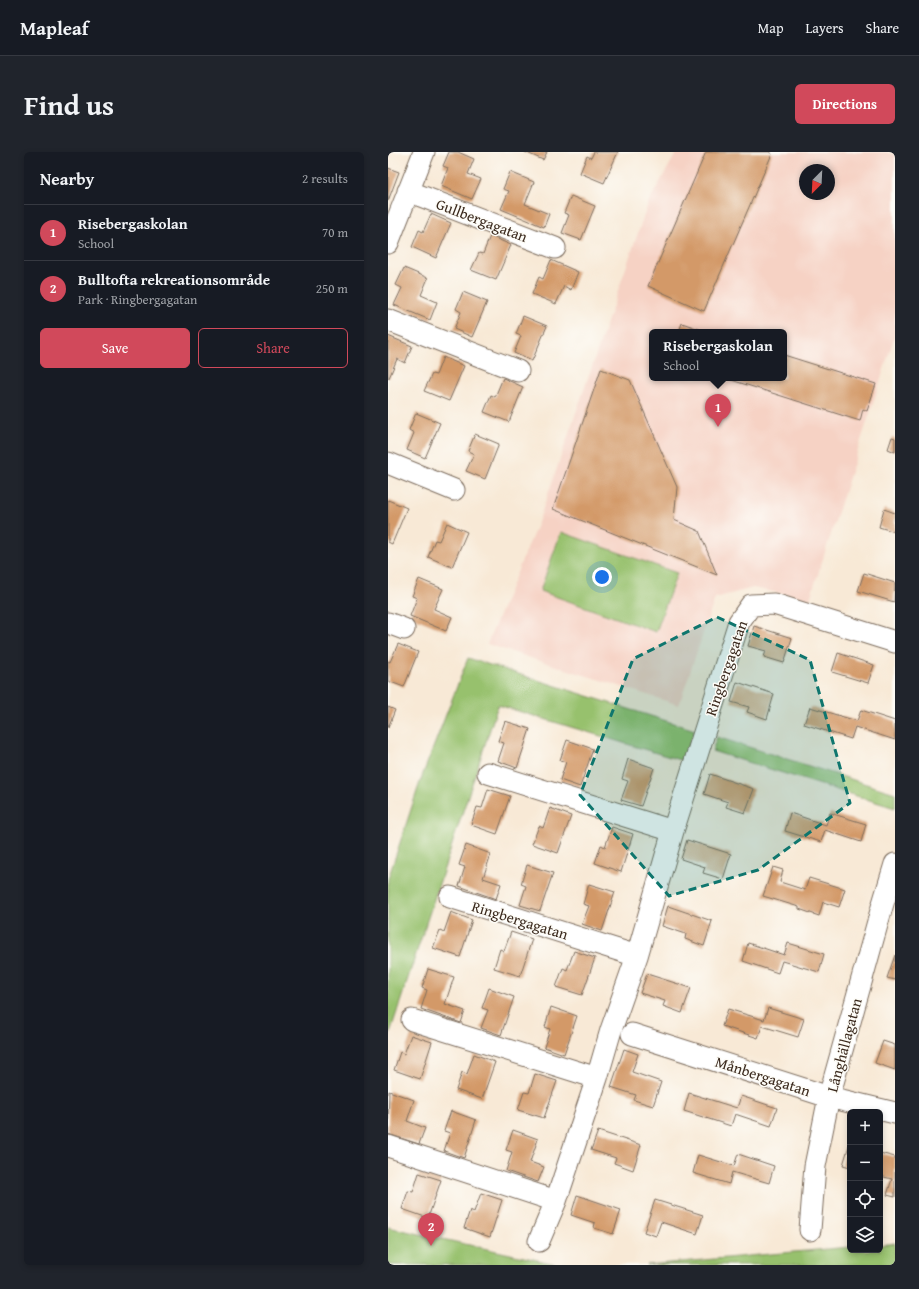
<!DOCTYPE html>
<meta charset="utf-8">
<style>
:root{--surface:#171b24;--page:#20242c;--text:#f1f3f6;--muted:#9ea1a6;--line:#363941;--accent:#d1495b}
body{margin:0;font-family:"Gentium Book Plus",serif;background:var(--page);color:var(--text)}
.controls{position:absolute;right:12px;bottom:12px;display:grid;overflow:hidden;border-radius:6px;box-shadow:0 2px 6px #0003}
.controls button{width:36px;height:36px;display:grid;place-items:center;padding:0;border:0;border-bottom:1px solid var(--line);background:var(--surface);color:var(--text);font:20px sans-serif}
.compass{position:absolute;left:411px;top:12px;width:36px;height:36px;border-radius:50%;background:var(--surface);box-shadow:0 2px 6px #0003;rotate:204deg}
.you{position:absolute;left:214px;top:425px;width:14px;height:14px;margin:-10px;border:3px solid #fff;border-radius:50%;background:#1a73e8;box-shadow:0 0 0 6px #1a73e833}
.badge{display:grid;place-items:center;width:26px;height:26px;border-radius:50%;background:var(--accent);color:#fff;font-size:13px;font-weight:700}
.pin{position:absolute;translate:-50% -33px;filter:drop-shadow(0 1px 2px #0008)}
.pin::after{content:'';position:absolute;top:21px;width:14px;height:12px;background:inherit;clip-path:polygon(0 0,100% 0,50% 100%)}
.popup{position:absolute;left:261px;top:177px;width:138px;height:52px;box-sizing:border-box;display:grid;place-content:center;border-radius:6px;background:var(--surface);filter:drop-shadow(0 1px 3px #0005);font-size:13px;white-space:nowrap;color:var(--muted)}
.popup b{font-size:15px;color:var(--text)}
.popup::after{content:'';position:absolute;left:50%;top:100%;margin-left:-8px;border:8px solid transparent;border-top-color:var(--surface)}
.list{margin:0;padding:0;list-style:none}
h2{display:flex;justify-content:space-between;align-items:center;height:52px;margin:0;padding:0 16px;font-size:17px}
h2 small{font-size:13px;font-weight:400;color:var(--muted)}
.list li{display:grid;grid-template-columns:26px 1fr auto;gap:12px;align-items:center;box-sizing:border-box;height:56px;padding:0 16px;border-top:1px solid var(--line)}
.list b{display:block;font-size:15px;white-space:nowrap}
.list p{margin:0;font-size:13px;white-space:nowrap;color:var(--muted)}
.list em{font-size:13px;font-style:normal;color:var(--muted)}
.actions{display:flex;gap:8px;padding:12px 16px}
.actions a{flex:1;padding:9px 0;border:1px solid var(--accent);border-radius:6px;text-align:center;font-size:14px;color:var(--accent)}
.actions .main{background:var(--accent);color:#fff}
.icon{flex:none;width:22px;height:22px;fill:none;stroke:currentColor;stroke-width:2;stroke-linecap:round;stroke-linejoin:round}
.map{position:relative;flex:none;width:507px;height:1113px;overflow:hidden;border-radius:6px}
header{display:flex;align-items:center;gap:24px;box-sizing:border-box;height:56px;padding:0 20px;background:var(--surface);border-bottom:1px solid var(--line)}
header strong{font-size:19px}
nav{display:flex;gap:22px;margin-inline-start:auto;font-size:14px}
.intro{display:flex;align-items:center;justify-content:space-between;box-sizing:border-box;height:96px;padding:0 24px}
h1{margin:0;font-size:28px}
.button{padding:10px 18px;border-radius:6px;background:var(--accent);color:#fff;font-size:14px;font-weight:700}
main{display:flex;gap:24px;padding:0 24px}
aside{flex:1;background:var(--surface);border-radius:6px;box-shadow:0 2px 6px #0003}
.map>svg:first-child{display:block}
.built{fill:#f6d2c4;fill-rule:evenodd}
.green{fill:#97c16d;stroke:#697646}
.building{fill:#d39968}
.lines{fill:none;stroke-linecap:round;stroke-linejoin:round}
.street-casing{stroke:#7d6d5e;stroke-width:23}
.street{stroke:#fff;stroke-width:21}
.marked{fill:#0f766e;fill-opacity:0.2;stroke:#0f766e;stroke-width:3;stroke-dasharray:8 5;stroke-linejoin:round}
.labels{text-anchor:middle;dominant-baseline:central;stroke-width:3;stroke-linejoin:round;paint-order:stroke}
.street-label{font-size:15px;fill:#3b2a1e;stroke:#fdfcf7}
</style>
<header>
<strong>Mapleaf</strong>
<nav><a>Map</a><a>Layers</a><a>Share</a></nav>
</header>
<div class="intro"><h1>Find us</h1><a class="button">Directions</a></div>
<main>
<aside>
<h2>Nearby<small>2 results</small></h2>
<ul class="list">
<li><span class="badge">1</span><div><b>Risebergaskolan</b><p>School</p></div><em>70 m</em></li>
<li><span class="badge">2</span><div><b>Bulltofta rekreationsområde</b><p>Park · Ringbergagatan</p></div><em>250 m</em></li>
</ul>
<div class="actions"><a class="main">Save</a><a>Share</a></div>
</aside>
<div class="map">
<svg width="507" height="1113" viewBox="0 0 507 1113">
<rect width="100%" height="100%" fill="#fdfcf7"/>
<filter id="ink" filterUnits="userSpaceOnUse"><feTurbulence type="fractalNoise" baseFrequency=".025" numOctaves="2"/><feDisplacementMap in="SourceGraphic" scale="8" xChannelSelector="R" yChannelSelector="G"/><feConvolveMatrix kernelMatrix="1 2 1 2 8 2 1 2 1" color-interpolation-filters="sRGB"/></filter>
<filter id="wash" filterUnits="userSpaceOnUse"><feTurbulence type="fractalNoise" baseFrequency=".012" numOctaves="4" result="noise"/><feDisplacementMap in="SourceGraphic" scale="16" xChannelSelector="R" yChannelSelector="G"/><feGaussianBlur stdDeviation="0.9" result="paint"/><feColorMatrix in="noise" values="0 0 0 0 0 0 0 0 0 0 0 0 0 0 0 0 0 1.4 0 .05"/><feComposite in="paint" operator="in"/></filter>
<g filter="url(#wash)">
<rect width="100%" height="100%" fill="#f8e9d6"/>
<path class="built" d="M289 0H498L507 3V183L422 447 365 436 327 446 291 553 99 492 151 368 261 49ZM417 18H441V42H417ZM264 180H396V226H264Z"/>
<path class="green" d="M173 380 289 421 268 480 152 439Z
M80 506 307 578 295 609 110 553 0 887V727L33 627Z
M329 585 507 641V656L324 599Z
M0 1075 172 1113H0Z
M507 1091V1113H259L462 1095V1098H492V1093Z"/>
<g id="blocks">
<path class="building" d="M61 0H70L86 7 80 22 93 27 84 47 53 34 60 16 55 14Z
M137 0H159L155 8Z
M206 0H230L216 31 192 21 199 4 203 6Z
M318 0H381L384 2 316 159 260 134Z
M0 16 11 20 0 49Z
M122 20 146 30 137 52 161 62 156 75 113 57 121 39 115 37Z
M183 44 207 54 193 88 174 81 181 63 176 61Z
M43 62 63 71 48 106 24 95 31 78 35 80Z
M102 84 123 93 108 128 83 118 91 101 95 102Z
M163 108 190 120 183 138 176 134 168 152 144 142 151 125 155 127Z
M16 116 40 126 33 143 49 150 42 168 6 153 14 136 8 133Z
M75 140 99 150 84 185 66 177 73 160 68 157Z
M135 164 159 174 144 209 126 201 133 184 128 182Z
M294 171 320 180H291Z
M0 184 24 194 17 211 9 207 1 226 0 225Z
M396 203 488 232 479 259 475 257 472 269 337 226H396Z
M55 205 76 214 61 249 36 239 44 222 48 223Z
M213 217 242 228 289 335 286 368 311 379 329 423 165 357Z
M115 226 135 235 121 270 96 260 103 243 107 245Z
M28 261 52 271 37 306 19 298 26 281 21 278Z
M87 282 111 292 97 327 78 319 86 302 80 299Z
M504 285 507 286V300L500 297Z
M0 348 19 356 4 392 0 390Z
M496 357 507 361V380L491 375Z
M59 371 79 380 64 415 40 405 47 388 51 389Z
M476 421 507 431 506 450 470 439Z
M31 427 55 437 46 457 64 465 58 479 22 464 29 446 24 444Z
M366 474 404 486 396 511 376 505 378 499 360 494Z
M10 492 30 500 16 535 0 529V509L2 510Z
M450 501 486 513 480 531 444 520Z
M349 530 386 542 379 567 359 560 361 555 343 550Z
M0 555 7 558 0 576Z
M422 555 469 569 473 558 507 569V588L467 575 463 587 416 572Z
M117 569 142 577 129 616 110 609 116 591 110 589Z
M179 588 205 597 192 635 172 628 178 610 172 608Z
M240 607 266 616 253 654 233 648 240 629 234 627Z
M322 622 366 637 357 661 338 655 340 650 316 642Z
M100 637 122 644 109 682 83 673 89 655 94 656Z
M162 656 183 664 170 701 144 692 151 674 155 676Z
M402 661 438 673 442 661 478 672 473 690 437 678 433 690 397 679Z
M224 675 245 682 233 720 207 711 213 693 217 695Z
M299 688 343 702 335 727 315 721 317 715 293 707Z
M78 693 103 702 95 726 113 732 108 747 71 734 77 715 71 713Z
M139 713 165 721 152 759 132 753 138 734 133 732Z
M385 715 395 718 392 730 417 738 421 726 457 737 451 755 435 750 431 764 411 757V755L375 744Z
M201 732 227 740 214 779 194 772 201 754 195 752Z
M280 754 324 769 316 794 297 787 298 782 274 774Z
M63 760 84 768 72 805 45 796 52 778 56 780Z
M123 780 144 787 132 824 106 816 112 797 116 799Z
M360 791 396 803 400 791 436 802 431 820 394 809 390 821 355 809Z
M186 799 207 806 194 843 168 835 175 816 179 818Z
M507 803V828L499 826Z
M40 817 66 825 57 852 77 859 73 871 33 857 39 838 34 836Z
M259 822 303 836 294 861 275 854 277 849 252 841Z
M101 836 126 845 113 883 93 876 100 858 94 856Z
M163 855 189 864 176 902 156 895 162 877 157 875Z
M380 856 416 867 410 885 374 874 370 886 334 874 340 857 376 868Z
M23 883 44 890 32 927 6 918 12 900 16 902Z
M495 889 507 893V918L487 911Z
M236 897 250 902 244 920 273 930 265 954 246 948 248 943 223 935Z
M86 902 107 910 94 947 68 938 74 920 79 922Z
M147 922 169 929 156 966 130 958 136 940 141 941Z
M1 939 26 948 19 969 37 976 31 992 0 982Z
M301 941 349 956 353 944 389 956 383 974 347 962 343 974 296 959Z
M63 959 88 968 76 1006 56 999 62 981 56 979Z
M125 978 150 987 142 1010 156 1015 150 1030 118 1019 124 1000 118 998Z
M210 979 253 993 245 1018 226 1011 228 1006 203 998Z
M462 990V1015L455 1013Z
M492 1001 507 1005V1045L499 1043 504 1027 492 1024Z
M350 1002 386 1014 381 1031 344 1020 341 1032 305 1021 310 1003 346 1014Z
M31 1021 53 1028 40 1066 14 1057 20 1039 25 1040Z
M93 1041 114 1048 102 1085 76 1076 82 1058 86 1060Z
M189 1043 233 1058 225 1082 206 1076 207 1071 183 1063Z
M267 1048 315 1063 309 1082 273 1070 268 1084 256 1080Z"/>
</g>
</g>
<g filter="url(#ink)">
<use href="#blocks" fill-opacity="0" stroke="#7d6d5e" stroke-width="1"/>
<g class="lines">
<defs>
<path id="street" d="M20 39 167 96
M0 91 36 0
M0 168 130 219
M0 311 66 338
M0 471 16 477
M100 621 285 679
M62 745 249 804
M24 868 209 926
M244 882 441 945 507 961
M0 994 168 1049
M422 1078 427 1014 441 945 494 755 507 712
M151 1089 168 1049 209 926 223 878 249 804 285 679 351 470 363 453 386 452 507 490"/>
</defs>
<use href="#street" class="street-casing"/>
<use href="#street" class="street"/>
</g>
</g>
<path class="marked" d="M329 465 422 508 462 651 370 718 281 744 192 643 245 507Z"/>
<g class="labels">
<g class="street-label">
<text transform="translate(94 68) rotate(21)">Gullbergagatan</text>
<text transform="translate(338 516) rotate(-71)">Ringbergagatan</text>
<text transform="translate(132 768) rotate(17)">Ringbergagatan</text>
<text transform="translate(456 893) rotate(-75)">Långhällagatan</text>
<text transform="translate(375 924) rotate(18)">Månbergagatan</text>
</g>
</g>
</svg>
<div class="controls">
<button>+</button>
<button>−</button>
<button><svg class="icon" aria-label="locate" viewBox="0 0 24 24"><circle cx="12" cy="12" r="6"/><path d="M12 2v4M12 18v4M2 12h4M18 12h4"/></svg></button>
<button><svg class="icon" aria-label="layers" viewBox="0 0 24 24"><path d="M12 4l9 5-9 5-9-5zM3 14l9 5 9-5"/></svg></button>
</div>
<svg class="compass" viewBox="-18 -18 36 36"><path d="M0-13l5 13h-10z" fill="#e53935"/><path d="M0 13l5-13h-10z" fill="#9ea1a6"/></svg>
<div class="you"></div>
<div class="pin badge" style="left:330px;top:275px">1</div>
<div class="popup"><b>Risebergaskolan</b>School</div>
<div class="pin badge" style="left:43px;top:1094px">2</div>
</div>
</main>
